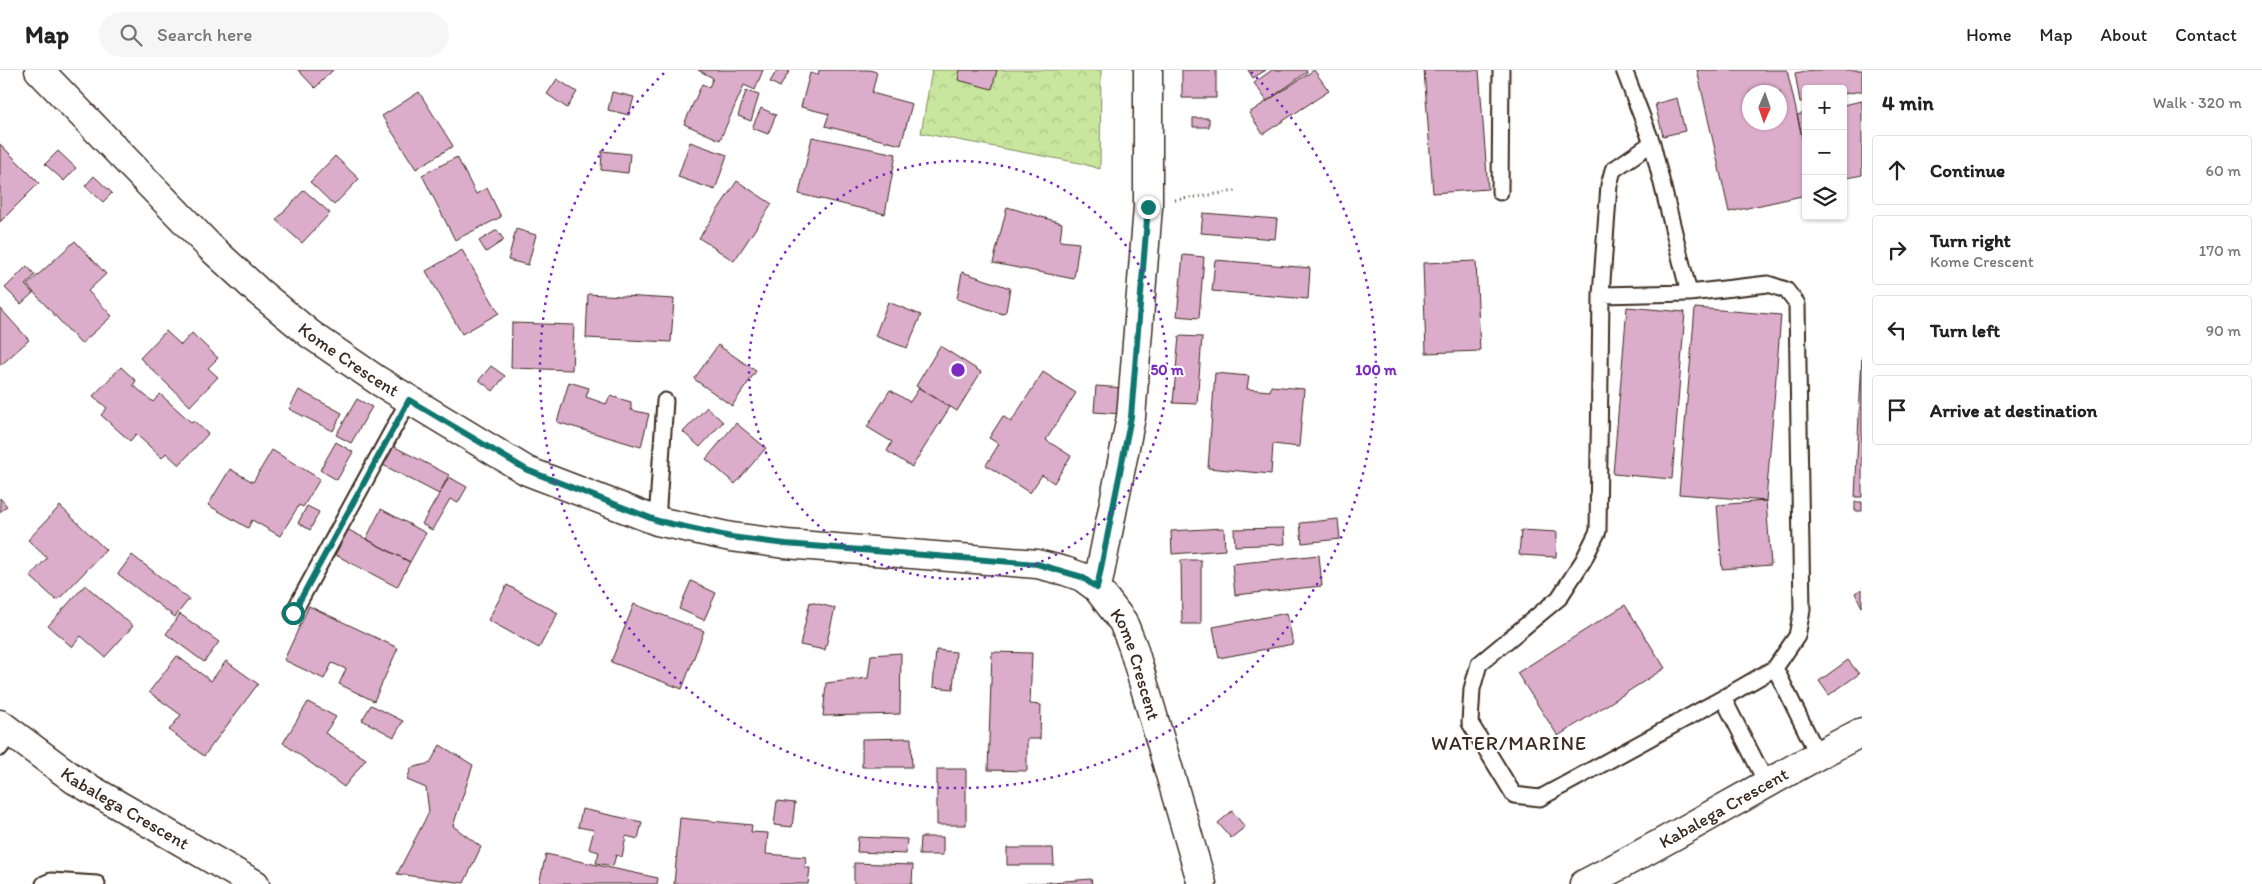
<!DOCTYPE html>
<meta charset="utf-8">
<style>
:root{--surface:#fff;--page:#f6f6f6;--text:#222;--muted:#767676;--line:#e0e0e0}
body{margin:0;font-family:Itim,sans-serif;background:var(--page);color:var(--text)}
.controls{position:absolute;right:15px;top:15px;display:grid;overflow:hidden;border-radius:5px;box-shadow:0 1px 4px #0004}
.controls button{width:45px;height:45px;display:grid;place-items:center;padding:0;border:0;border-bottom:1px solid var(--line);background:var(--surface);color:var(--text);font:25px sans-serif}
.compass{position:absolute;left:1742px;top:15px;width:45px;height:45px;border-radius:50%;background:var(--surface);box-shadow:0 1px 4px #0004;rotate:182deg}
.stop{position:absolute;width:15px;height:15px;margin:-11px;border:4px solid #0f766e;border-radius:50%;background:#fff}
.stop.end{background:#0f766e;border-color:#fff;box-shadow:0 1px 5px #0008}
.list{margin:0;padding:0;list-style:none}
h2{display:flex;justify-content:space-between;align-items:center;height:65px;margin:0;padding:0 20px;font-size:21px}
h2 small{font-size:16px;font-weight:400;color:var(--muted)}
.list li{display:grid;grid-template-columns:32px 1fr auto;gap:15px;align-items:center;box-sizing:border-box;height:70px;margin:0 10px 10px;padding:0 10px;border:1px solid var(--line);border-radius:5px}
.list b{display:block;font-size:19px;white-space:nowrap}
.list p{margin:0;font-size:16px;white-space:nowrap;color:var(--muted)}
.list em{font-size:16px;font-style:normal;color:var(--muted)}
.icon{flex:none;width:28px;height:28px;fill:none;stroke:currentColor;stroke-width:2;stroke-linecap:round;stroke-linejoin:round}
.map{position:relative;flex:none;width:1862px;height:814px;overflow:hidden}
header{display:flex;align-items:center;gap:30px;box-sizing:border-box;height:70px;padding:0 25px;background:var(--surface);border-bottom:1px solid var(--line)}
header strong{font-size:24px}
nav{display:flex;gap:28px;margin-inline-start:auto;font-size:18px}
.search{width:350px;height:45px;background:var(--page);display:flex;align-items:center;gap:12px;box-sizing:border-box;padding:0 18px;border-radius:28px;color:var(--muted);font-size:19px}
main{display:flex}
aside{flex:1;background:var(--surface)}
.map>svg:first-child{display:block}
.forest{fill:url(#forest-crowns);stroke:#82885e}
.building{fill:#dcaccb;stroke:#3b2a1e;fill-rule:evenodd}
.lines{fill:none;stroke-linecap:round;stroke-linejoin:round}
.lane-casing{stroke:#3b2a1e;stroke-width:19}
.street-casing{stroke:#3b2a1e;stroke-width:31}
.path{stroke:#3b2a1e;stroke-width:3;stroke-dasharray:1 4;stroke-linecap:butt}
.lane{stroke:#fff;stroke-width:15}
.street{stroke:#fff;stroke-width:28}
.route{stroke:#0f766e;stroke-width:6}
.ring{fill:none;stroke:#7b2cbf;stroke-width:2.5;stroke-dasharray:2.5 5}
.labels{text-anchor:middle;dominant-baseline:central;stroke-width:4;stroke-linejoin:round;paint-order:stroke}
.street-label{font-size:18px;fill:#3b2a1e;stroke:#fff}
.quarter-label{font-size:20px;letter-spacing:1px;fill:#3b2a1e;stroke:#fff}
.centre{fill:#7b2cbf;stroke:#fff;stroke-width:2.5}
.ring-label{font-size:15px;text-anchor:middle;font-weight:bold;fill:#7b2cbf;stroke:#fff;stroke-width:4;stroke-linejoin:round;paint-order:stroke}
</style>
<header>
<strong>Map</strong>
<div class="search"><svg class="icon" aria-label="search" viewBox="0 0 24 24"><circle cx="10" cy="10" r="6"/><path d="M15 15l6 6"/></svg>Search here</div>
<nav><a>Home</a><a>Map</a><a>About</a><a>Contact</a></nav>
</header>
<main>
<div class="map">
<svg width="1862" height="814" viewBox="0 0 1862 814">
<defs>
<pattern id="forest-crowns" width="20" height="18" patternUnits="userSpaceOnUse" patternTransform="scale(1.25)"><rect width="20" height="18" fill="#c8e69d"/><path d="M2 6a3 3 0 1 1 6 0M12 15a3 3 0 1 1 6 0" fill="none" stroke="#adc587"/></pattern>
</defs>
<rect width="100%" height="100%" fill="#fff"/>
<filter id="ink" filterUnits="userSpaceOnUse"><feTurbulence type="fractalNoise" baseFrequency=".02" numOctaves="2"/><feDisplacementMap in="SourceGraphic" scale="10" xChannelSelector="R" yChannelSelector="G"/><feConvolveMatrix kernelMatrix="1 2 1 2 8 2 1 2 1" color-interpolation-filters="sRGB"/></filter>
<g filter="url(#ink)">
<path class="forest" d="M932 0H1101L1100 99 1080 93 921 63Z"/>
<path class="building" d="M298 0H333L315 18Z
M698 0H763L755 20 744 15 720 70 684 54 702 14 709 17 713 8Z
M777 0H790L780 17 770 12Z
M819 0H869L877 2 872 23 912 34 901 75 825 56 829 44 801 37 810 3 818 5Z
M960 0H997L992 19 958 10Z
M1182 0H1216V28H1182Z
M1248 0H1266L1253 8Z
M1272 0H1306L1307 2 1267 31 1254 13Z
M1314 0 1329 21 1263 64 1249 43Z
M1424 0H1479L1488 119 1433 123Z
M1697 0H1787L1806 84V125L1729 142ZM1750 22H1780V52H1750Z
M1813 0H1862V21L1843 24V19H1806V31L1800 32 1795 3Z
M557 9 577 22 567 38 547 24Z
M746 21 759 25 751 51 738 46Z
M419 22 453 76 416 99 382 46Z
M612 22 634 27 629 45 608 40Z
M1677 28 1685 61 1663 66 1655 34Z
M1862 31V105L1843 109V35Z
M761 38 776 45 768 64 752 58Z
M1806 43V84L1797 45Z
M1193 48H1209V57H1193Z
M812 67 896 84 885 144 799 124Z
M690 72 727 85 715 120 678 107Z
M0 74 39 113 0 152Z
M58 81 76 98 64 111 45 94Z
M602 81 630 84 628 103 601 100Z
M335 86 359 109 334 135 310 112Z
M457 87 476 124 487 118 501 147 455 170 422 105Z
M94 106 112 123 103 132 85 116Z
M737 111 772 134 734 191 699 168Z
M304 120 330 143 302 173 276 150Z
M1007 137 1062 153 1060 171 1079 173 1074 209 993 193Z
M1203 143 1277 149 1275 169 1201 163Z
M516 159 536 165 528 195 508 190Z
M497 160 504 170 486 182 479 171Z
M75 171 106 204 88 221 112 246 81 274 27 215Z
M462 180 499 243 462 264 426 201Z
M1183 185 1204 187 1199 248 1177 246Z
M1215 190 1310 198 1308 229 1212 221Z
M1476 191 1480 281 1426 283 1423 193Z
M27 196 35 205 25 215 33 223 21 234 5 218Z
M962 202 1010 218 1006 241 1003 244 957 229Z
M588 224 674 229 671 272 586 268Z
M888 232 921 245 907 278 875 266Z
M1627 237 1685 242 1672 409 1613 404Z
M0 238 29 270 1 295 0 294Z
M1695 238 1781 245 1766 431 1679 424Z
M512 253 574 255 572 300 511 298Z
M166 261 181 275 192 263 218 288 208 298 218 307 190 336 140 288Z
M1179 266 1202 267 1197 334 1173 333Z
M718 275 756 301 732 336 694 309Z
M940 276 981 302 957 341 916 316Z
M1862 286V427H1855Z
M491 296 505 306 493 321 479 310Z
M121 297 136 311 133 315 153 332 160 324 192 353 194 351 208 364 179 395 166 383 162 388 136 364 130 371 101 345 107 338 93 326Z
M1043 302 1076 323 1046 370 1071 386 1054 413 1042 405 1030 423 986 395 999 374 989 368 1003 346 1011 352Z
M1215 303 1249 306 1247 319 1270 321 1271 316 1304 319 1299 377 1273 374 1271 404 1208 398Z
M569 312 589 318 586 327 606 334 610 326 631 332V340L649 344 641 377 557 352Z
M1096 316 1124 318 1121 344 1094 342Z
M919 318 950 337 912 397 887 381 892 372 867 357 890 320 910 332Z
M299 320 342 343 333 361 289 339Z
M357 329 372 337 351 373 336 365Z
M707 337 723 352 700 377 683 362Z
M736 353 766 378 735 414 706 389Z
M336 372 353 382 337 410 320 400Z
M391 375 449 405 439 424 381 394Z
M272 380 320 409 303 437 299 435 280 466 252 450 248 458 208 435 230 399 253 412Z
M449 407 467 417 458 433 450 429 432 460 422 454Z
M0 428 7 436 0 442Z
M1766 431 1771 495 1722 499 1717 435Z
M1855 432H1862V441H1855Z
M60 436 106 480 57 531 30 506 47 488 28 470Z
M307 436 319 442 310 460 298 453Z
M381 439 426 463 410 492 366 469Z
M1338 449 1340 469 1302 473 1300 453Z
M345 458 410 492 397 517 332 483Z
M1224 458 1225 480 1172 484 1171 461Z
M1284 458 1285 474 1235 476 1234 459Z
M1521 460 1557 462 1556 487 1519 485Z
M132 485 189 529 175 547 118 504Z
M1319 485 1322 516 1235 525 1232 494Z
M1181 490H1201V554H1182Z
M691 511 716 523 704 550 679 539Z
M85 515 133 556 105 587 81 566 72 577 48 556Z
M507 515 558 543 539 578 488 550Z
M1862 519V537L1855 523Z
M810 532 835 538 825 580 800 575Z
M634 534 704 561 682 619 611 592Z
M1625 535 1665 598 1558 666 1517 603Z
M309 536 398 578 374 631 339 614 346 599 332 593 324 609 284 590Z
M1287 543 1293 574 1219 588 1213 557Z
M180 544 219 572 204 592 166 564Z
M936 580 956 582 953 619 933 617Z
M992 582 1032 583 1030 634 1041 635 1040 669H1027V701L988 700Z
M901 583 900 644 823 646 826 613 868 608 871 585Z
M177 586 211 611 226 591 258 614 204 686 169 660 181 645 149 622Z
M1848 590 1859 604 1829 625 1819 611Z
M308 632 336 647 325 663 366 689 344 717 283 673Z
M371 635 403 651 394 667 362 650Z
M911 668 912 697H862V669Z
M440 675 473 695 453 756 481 777 464 813 397 804 429 742 426 718 407 710 411 698 430 693Z
M937 699H966V755H937Z
M777 731 795 733 792 757 774 755Z
M582 739 642 752 638 769 626 766 622 787 616 785 613 796 596 793 599 782 589 779 594 760 578 757Z
M1232 741 1245 757 1231 768 1218 753Z
M680 748 752 755 751 762 768 763 766 784 806 787 805 798H810L808 814H674Z
M858 767 907 769 906 784 857 782Z
M920 767H943V785H919Z
M1007 778H1053L1054 795H1007Z
M546 784 658 808 657 814H539Z
M854 793 913 795 912 814H854Z
M1091 809 1092 814H1026Z"/>
<g class="lines">
<defs>
<path id="lane" d="M1624 0 1652 73 1689 223
M1500 122 1501 0
M1601 225 1609 115 1613 100 1652 73
M657 451 665 331
M293 543 409 330
M1775 598 1818 685
M1723 628 1775 598 1797 566 1802 540 1797 234 1786 220 1768 214 1689 223 1601 225 1598 461 1583 491 1559 528 1479 594 1472 619 1470 653 1514 725 1540 728 1723 628 1767 714
M0 678 11 662
M44 814 51 811 97 814"/>
<g id="street">
<path id="s1" d="M39 0 209 176 259 222 310 264 377 310 527 401 657 451 731 467 786 474 1037 494 1065 501 1082 507 1097 518 1123 552 1133 577 1202 814"/>
<path d="M1097 518 1131 347 1148 137V0"/>
<path id="s2" d="M0 654 75 710 255 814"/>
<path id="s3" d="M1584 814C1678 767 1768 710 1862 662"/>
</g>
</defs>
<use href="#lane" class="lane-casing"/>
<use href="#street" class="street-casing"/>
<path class="path" d="M1175 130 1236 121"/>
<use href="#lane" class="lane"/>
<use href="#street" class="street"/>
</g>
</g>
<g class="lines" filter="url(#ink)">
<path class="route" d="M293 543 409 330 527 400 658 451 731 467 786 474 1037 494 1082 507 1097 518 1131 347 1148 137"/>
</g>
<g class="ring">
<circle cx="958" cy="300" r="209"/>
<path d="M1251 2A418 418 0 1 1 665 2"/>
</g>
<g class="labels">
<g class="street-label">
<text stroke="none"><textPath href="#s1" startOffset="425">Kome Crescent</textPath></text>
<text stroke="none"><textPath href="#s1" startOffset="1310">Kome Crescent</textPath></text>
<text stroke="none"><textPath href="#s2" startOffset="151">Kabalega Crescent</textPath></text>
<text stroke="none"><textPath href="#s3" startOffset="159">Kabalega Crescent</textPath></text>
</g>
<g class="quarter-label">
<text x="1509" y="673">WATER/MARINE</text>
</g>
</g>
<circle cx="958" cy="300" r="8" class="centre"/>
<g class="ring-label">
<text x="1167" y="305">50 m</text>
<text x="1376" y="305">100 m</text>
</g>
</svg>
<div class="controls">
<button>+</button>
<button>−</button>
<button><svg class="icon" aria-label="layers" viewBox="0 0 24 24"><path d="M12 4l9 5-9 5-9-5zM3 14l9 5 9-5"/></svg></button>
</div>
<svg class="compass" viewBox="-18 -18 36 36"><path d="M0-13l5 13h-10z" fill="#e53935"/><path d="M0 13l5-13h-10z" fill="#767676"/></svg>
<div class="stop" style="left:293px;top:543px"></div>
<div class="stop end" style="left:1148px;top:137px"></div>
</div>
<aside>
<h2>4 min<small>Walk · 320 m</small></h2>
<ul class="list">
<li><svg class="icon" aria-label="ahead" viewBox="0 0 24 24"><path d="M12 20V5M6 11l6-6 6 6"/></svg><div><b>Continue</b></div><em>60 m</em></li>
<li><svg class="icon" aria-label="right" viewBox="0 0 24 24"><path d="M7 20v-9h11M14 6l5 5-5 5"/></svg><div><b>Turn right</b><p>Kome Crescent</p></div><em>170 m</em></li>
<li><svg class="icon" aria-label="left" viewBox="0 0 24 24"><path d="M17 20v-9H6M10 6l-5 5 5 5"/></svg><div><b>Turn left</b></div><em>90 m</em></li>
<li><svg class="icon" aria-label="arrive" viewBox="0 0 24 24"><path d="M6 21V4h12l-3 4 3 4H6"/></svg><div><b>Arrive at destination</b></div></li>
</ul>
</aside>
</main>
